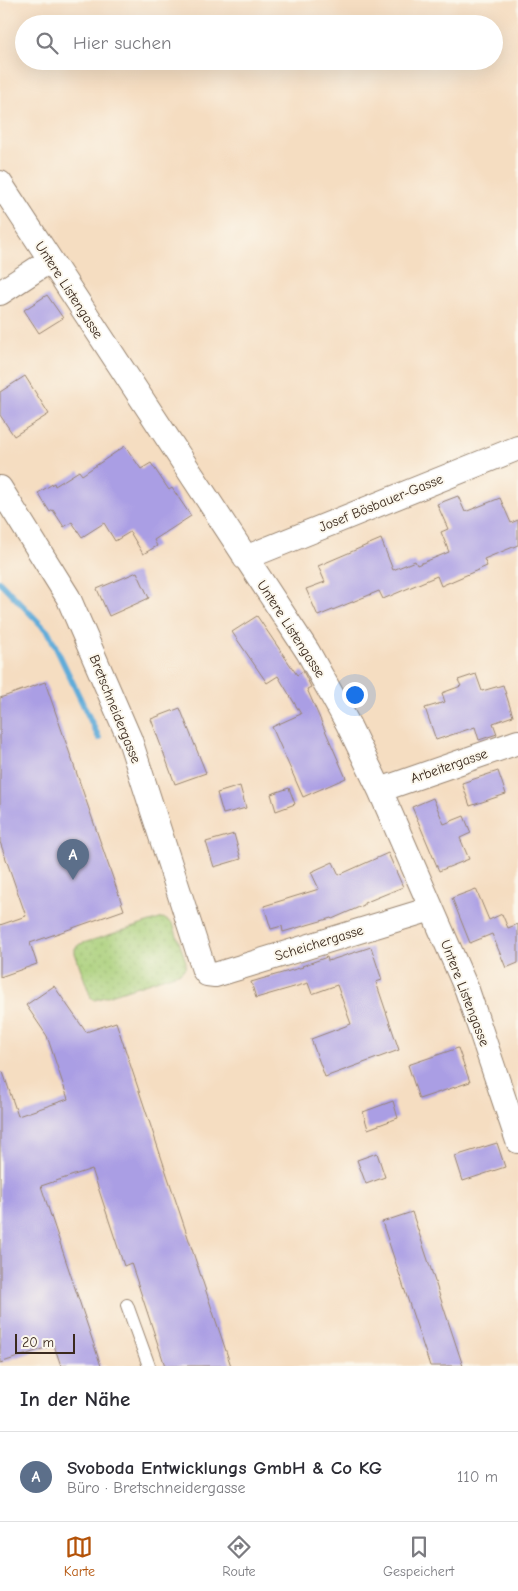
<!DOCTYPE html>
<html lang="de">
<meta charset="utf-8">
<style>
:root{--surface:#fff;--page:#f2f2f3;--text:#2b2b33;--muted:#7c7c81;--line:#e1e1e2;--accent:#b45309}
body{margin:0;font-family:"Comic Neue",sans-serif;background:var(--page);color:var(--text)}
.scale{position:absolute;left:15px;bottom:12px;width:60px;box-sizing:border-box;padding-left:5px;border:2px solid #3b2a1e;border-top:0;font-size:14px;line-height:18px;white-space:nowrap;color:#3b2a1e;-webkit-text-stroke:4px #fbf7ec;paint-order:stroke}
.you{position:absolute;left:354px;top:694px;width:18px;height:18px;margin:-12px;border:4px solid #fff;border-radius:50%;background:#1a73e8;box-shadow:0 0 0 8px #1a73e833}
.badge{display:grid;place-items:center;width:32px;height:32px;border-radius:50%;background:var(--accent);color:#fff;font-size:16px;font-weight:700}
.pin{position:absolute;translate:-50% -41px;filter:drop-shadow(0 1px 2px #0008)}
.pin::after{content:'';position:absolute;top:26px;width:18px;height:15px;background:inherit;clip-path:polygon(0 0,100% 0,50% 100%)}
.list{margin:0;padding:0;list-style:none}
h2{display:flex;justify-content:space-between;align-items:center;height:65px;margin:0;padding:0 20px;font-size:21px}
h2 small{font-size:16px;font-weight:400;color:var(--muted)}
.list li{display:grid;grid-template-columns:32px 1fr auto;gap:15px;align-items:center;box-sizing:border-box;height:90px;padding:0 20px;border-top:1px solid var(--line)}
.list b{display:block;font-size:19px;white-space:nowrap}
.list p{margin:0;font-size:16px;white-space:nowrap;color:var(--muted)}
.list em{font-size:16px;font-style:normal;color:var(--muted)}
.icon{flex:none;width:28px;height:28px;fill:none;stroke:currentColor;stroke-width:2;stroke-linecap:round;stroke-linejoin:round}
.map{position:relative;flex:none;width:518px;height:1366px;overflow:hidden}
.search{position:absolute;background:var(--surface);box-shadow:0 5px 20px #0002;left:15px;right:15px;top:15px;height:55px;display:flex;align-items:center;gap:12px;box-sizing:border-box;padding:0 18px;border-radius:28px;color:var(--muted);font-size:19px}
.sheet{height:155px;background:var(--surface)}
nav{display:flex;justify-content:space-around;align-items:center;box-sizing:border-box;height:70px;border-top:1px solid var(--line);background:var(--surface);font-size:14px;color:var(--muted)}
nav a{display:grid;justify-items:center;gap:2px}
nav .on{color:var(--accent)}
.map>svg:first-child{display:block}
.grass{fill:url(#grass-dots);stroke:#727c4c}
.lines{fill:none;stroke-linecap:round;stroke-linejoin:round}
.stream{stroke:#60acd9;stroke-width:6}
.building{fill:#aa9ee4}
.service-casing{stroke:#988470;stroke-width:14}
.minor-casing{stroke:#988470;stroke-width:26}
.service{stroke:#fff;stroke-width:12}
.minor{stroke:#fff;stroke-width:24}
.labels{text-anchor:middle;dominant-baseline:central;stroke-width:4;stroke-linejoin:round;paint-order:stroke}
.street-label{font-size:14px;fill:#3b2a1e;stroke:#fbf7ec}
</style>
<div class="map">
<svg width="518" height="1366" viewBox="0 0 518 1366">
<defs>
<pattern id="grass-dots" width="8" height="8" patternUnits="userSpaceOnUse" patternTransform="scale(1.25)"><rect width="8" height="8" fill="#a9cf79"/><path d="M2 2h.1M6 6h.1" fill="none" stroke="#92b268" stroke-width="1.8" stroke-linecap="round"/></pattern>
</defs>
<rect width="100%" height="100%" fill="#fbf7ec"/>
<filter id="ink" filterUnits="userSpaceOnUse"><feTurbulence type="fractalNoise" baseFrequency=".02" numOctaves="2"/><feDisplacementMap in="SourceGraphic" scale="10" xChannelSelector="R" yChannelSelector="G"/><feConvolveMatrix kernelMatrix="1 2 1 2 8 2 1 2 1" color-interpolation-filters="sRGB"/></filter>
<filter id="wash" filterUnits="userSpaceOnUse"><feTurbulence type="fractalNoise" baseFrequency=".0096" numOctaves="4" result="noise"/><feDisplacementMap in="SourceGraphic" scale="20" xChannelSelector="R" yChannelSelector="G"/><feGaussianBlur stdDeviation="1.12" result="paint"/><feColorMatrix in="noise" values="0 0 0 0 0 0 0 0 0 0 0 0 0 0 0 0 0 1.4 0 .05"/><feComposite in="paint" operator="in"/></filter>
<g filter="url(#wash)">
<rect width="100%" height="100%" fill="#f5ddc1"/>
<path class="grass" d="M163 918 173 924 186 962 185 968 181 972 95 1000 91 998 75 953V948L80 944Z"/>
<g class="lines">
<path class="stream" d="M0 582 49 633 99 738"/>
</g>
<g id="blocks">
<path class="building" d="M47 295 63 318 39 333 24 310Z
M25 376 49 414 14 436 0 415V392Z
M125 446 141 469 151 463 169 490 172 488 191 516 154 540 157 546 143 554 130 532 115 541 104 523 82 537 72 522 64 527 53 510 50 512 38 493 54 483 55 486 79 471 82 475Z
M458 496 465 512 500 498 511 523 518 520V545L484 559 487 566 441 586 437 576 383 599 379 591 318 616 306 589 325 582 318 566 381 539 393 570 415 561 417 565 449 552 441 532 448 529 437 504Z
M137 572 149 598 109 616 97 589Z
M257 616 297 675 303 671 311 687 307 689 346 778 303 797 272 727 301 714 278 676 267 683 232 632Z
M476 674 482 691 503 685 513 716 493 723 497 734 479 740 475 727 436 740 425 708 445 702 442 693 461 686 458 680Z
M45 682 124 910 30 943 37 964 0 977V925L26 916 0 842V698Z
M180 708 206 773 175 784 151 719Z
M498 771 506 794 470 806 462 783Z
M240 786 246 808 223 814 217 793Z
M289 788 295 804 276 811 271 794Z
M433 798 444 824 464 816 471 833 460 838 469 859 439 871 412 807Z
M234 834 241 859 214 867 206 842Z
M388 853 403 887 364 903V905L332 919 331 918 283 932 282 926 271 929 264 906 319 889 311 872 333 862 339 875Z
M476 889 489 920 502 914 508 928 518 924V963L506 968 492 934 470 943 452 898Z
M371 947 382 980 376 982 399 1050 325 1077 311 1039 351 1024 337 985 312 994 308 983 256 998 251 982 303 967 302 966 327 957 328 961Z
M54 986 86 1032 116 1022 231 1366H165L131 1263 124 1266 92 1169 41 1186 101 1366H61L54 1345 0 1363V1073L3 1072 18 1116 68 1099 47 1036 26 1005Z
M458 1048 470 1082 419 1099 408 1065Z
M393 1101 398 1118 368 1129 363 1112Z
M497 1143 505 1167 463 1181 455 1156Z
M377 1153 385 1177 366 1184 357 1160Z
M412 1212 463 1366H430L382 1222Z"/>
</g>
</g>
<g filter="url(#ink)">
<use href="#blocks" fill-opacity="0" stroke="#988470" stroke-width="1"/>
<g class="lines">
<defs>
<path id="service" d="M127 1305 149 1366"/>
<path id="minor" d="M0 183 308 652 348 724 380 790 467 990 518 1141
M0 293 49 261
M0 488 68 597 130 740 204 970 207 974 215 975 431 909
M245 558 518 448
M380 790 518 742"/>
</defs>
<use href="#service" class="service-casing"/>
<use href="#minor" class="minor-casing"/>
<use href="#service" class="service"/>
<use href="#minor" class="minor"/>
</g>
</g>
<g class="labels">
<g class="street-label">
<text transform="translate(69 290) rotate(57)">Untere Listengasse</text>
<text transform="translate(381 503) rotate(-22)">Josef Bösbauer-Gasse</text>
<text transform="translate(291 629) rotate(57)">Untere Listengasse</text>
<text transform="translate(115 709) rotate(68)">Bretschneidergasse</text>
<text transform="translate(449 766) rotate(-19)">Arbeitergasse</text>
<text transform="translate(319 943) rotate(-17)">Scheichergasse</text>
<text transform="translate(465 993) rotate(69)">Untere Listengasse</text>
</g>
</g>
</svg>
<div class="scale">20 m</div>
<div class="you"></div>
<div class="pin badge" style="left:73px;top:880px;background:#5c6f8a">A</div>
<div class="search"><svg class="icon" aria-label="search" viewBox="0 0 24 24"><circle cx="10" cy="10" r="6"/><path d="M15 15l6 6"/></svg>Hier suchen</div>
</div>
<section class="sheet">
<h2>In der Nähe<small></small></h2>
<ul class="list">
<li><span class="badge" style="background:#5c6f8a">A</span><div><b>Svoboda Entwicklungs GmbH &amp; Co KG</b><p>Büro · Bretschneidergasse</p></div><em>110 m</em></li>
</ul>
</section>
<nav>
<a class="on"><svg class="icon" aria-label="map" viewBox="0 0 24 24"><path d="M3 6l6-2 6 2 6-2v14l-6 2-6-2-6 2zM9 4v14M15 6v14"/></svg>Karte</a>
<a><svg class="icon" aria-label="directions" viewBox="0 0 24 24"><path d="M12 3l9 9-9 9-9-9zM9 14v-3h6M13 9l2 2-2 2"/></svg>Route</a>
<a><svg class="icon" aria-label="saved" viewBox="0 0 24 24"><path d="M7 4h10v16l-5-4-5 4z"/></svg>Gespeichert</a>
</nav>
